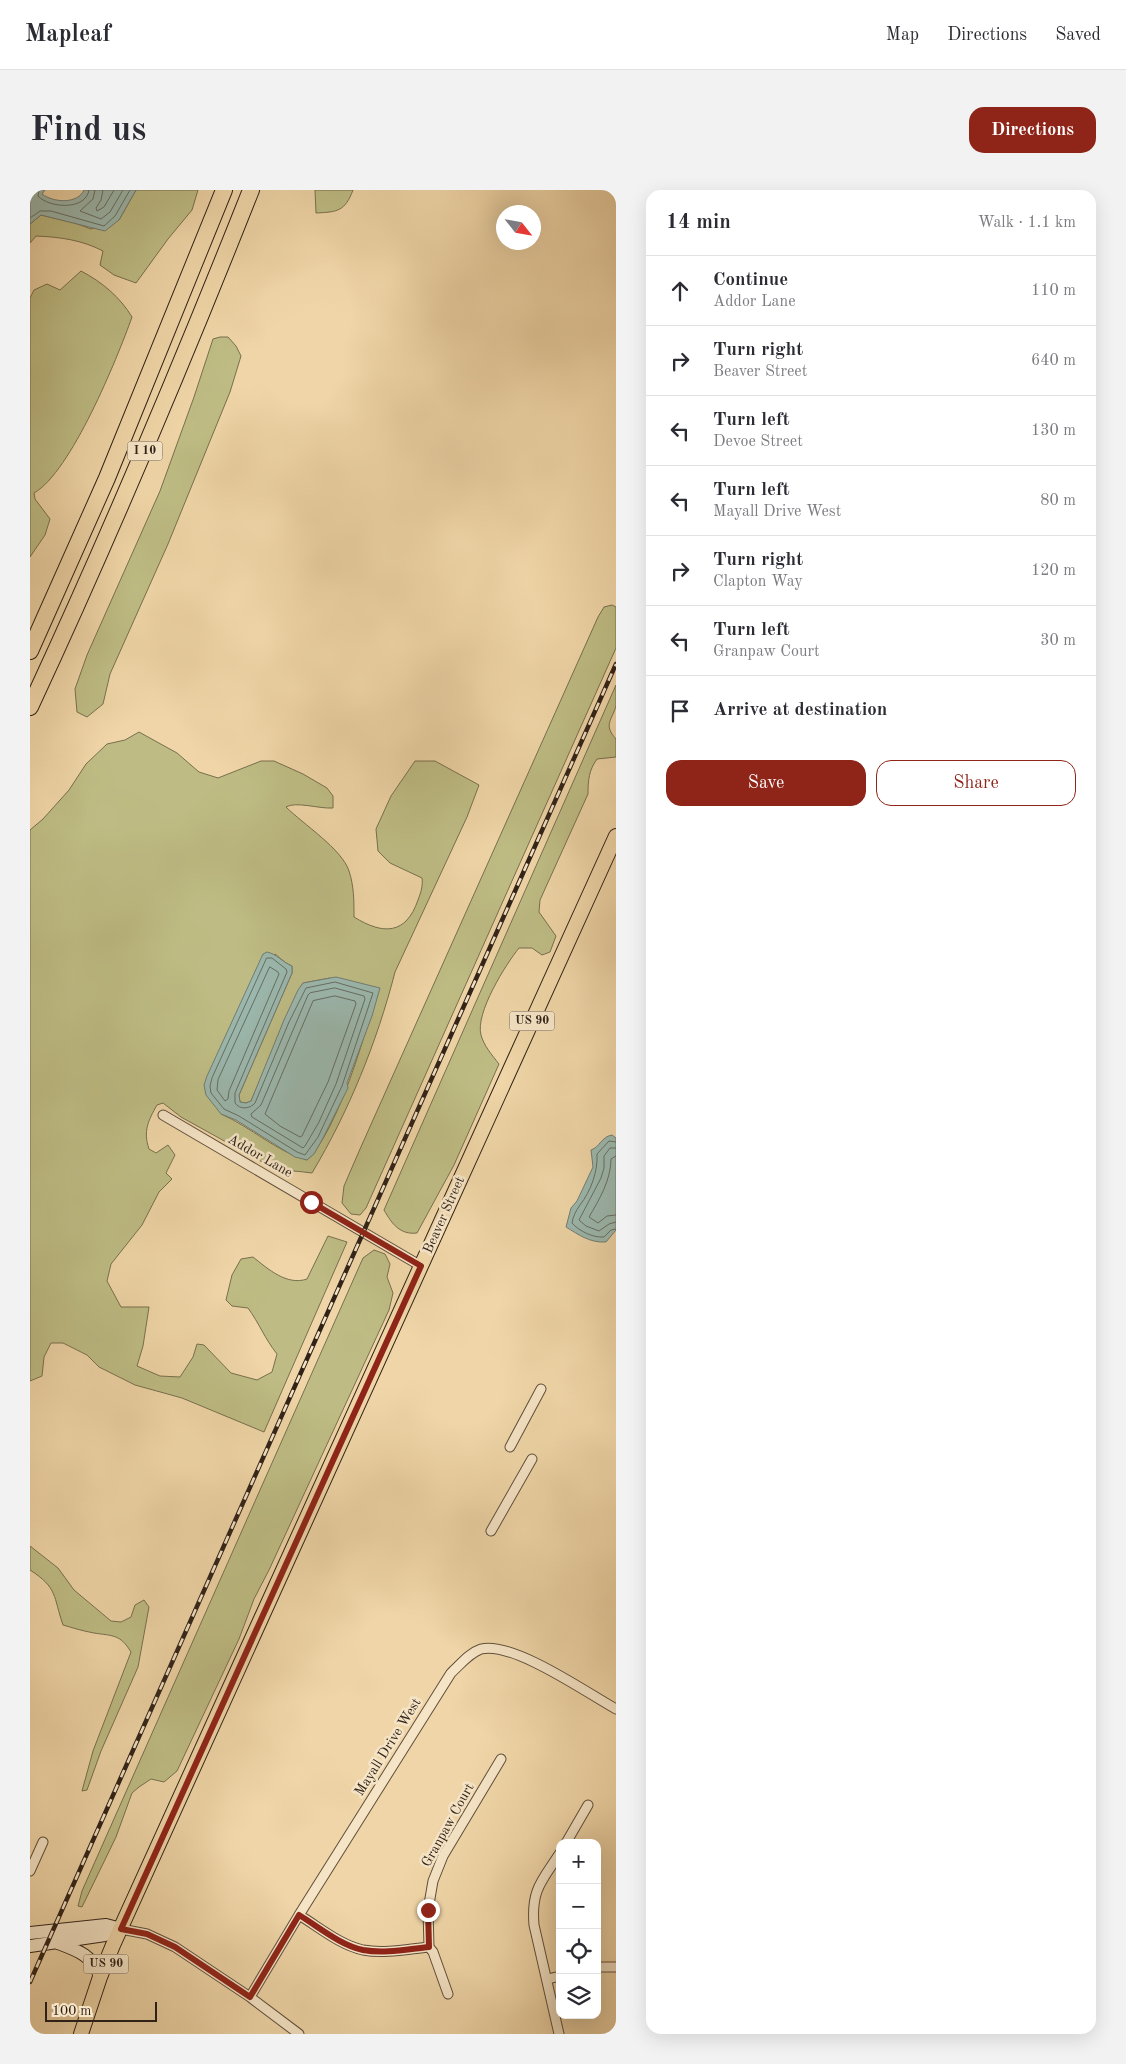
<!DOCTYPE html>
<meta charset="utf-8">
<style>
:root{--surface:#fff;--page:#f2f2f3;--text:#2b2b33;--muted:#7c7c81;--line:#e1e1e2;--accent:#8f2418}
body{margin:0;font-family:"Old Standard TT",serif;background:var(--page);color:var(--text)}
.controls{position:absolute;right:15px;bottom:15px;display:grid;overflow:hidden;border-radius:10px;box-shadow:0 5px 20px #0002}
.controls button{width:45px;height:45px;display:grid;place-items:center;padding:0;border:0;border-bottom:1px solid var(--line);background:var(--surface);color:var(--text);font:25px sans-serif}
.compass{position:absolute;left:466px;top:15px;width:45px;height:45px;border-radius:50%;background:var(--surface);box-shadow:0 5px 20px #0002;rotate:121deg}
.scale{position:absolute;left:15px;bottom:12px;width:112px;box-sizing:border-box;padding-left:5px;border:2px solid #312218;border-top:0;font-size:14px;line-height:18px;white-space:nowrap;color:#312218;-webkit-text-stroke:4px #f5e4c6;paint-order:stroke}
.stop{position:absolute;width:15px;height:15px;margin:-11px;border:4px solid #8f2418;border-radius:50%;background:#fff}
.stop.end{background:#8f2418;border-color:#fff;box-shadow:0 1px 5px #0008}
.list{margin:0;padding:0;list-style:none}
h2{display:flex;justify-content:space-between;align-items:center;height:65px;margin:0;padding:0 20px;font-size:21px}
h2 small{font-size:16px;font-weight:400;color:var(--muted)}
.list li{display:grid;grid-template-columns:32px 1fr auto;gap:15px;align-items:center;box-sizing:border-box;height:70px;padding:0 20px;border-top:1px solid var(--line)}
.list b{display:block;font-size:19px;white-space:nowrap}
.list p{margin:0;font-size:16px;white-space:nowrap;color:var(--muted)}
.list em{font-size:16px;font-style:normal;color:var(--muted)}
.actions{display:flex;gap:10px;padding:15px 20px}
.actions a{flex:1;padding:11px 0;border:1px solid var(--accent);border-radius:15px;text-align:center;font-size:18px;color:var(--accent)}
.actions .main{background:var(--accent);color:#fff}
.icon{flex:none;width:28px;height:28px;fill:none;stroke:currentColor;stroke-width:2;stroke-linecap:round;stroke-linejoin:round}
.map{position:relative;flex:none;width:586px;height:1844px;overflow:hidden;border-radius:15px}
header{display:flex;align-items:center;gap:30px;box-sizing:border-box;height:70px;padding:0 25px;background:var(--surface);border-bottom:1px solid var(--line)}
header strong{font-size:24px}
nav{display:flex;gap:28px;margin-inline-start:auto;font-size:18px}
.intro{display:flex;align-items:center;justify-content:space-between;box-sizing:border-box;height:120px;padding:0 30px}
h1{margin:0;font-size:35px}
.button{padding:12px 22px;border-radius:15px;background:var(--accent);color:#fff;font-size:18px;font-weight:700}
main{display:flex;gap:30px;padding:0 30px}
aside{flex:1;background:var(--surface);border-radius:15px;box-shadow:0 5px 20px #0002}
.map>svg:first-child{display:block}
.green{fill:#bebc84;stroke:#786f4e;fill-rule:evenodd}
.water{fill:#9bb8ae;stroke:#717c72}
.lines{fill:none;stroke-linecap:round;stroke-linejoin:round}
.shore{stroke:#666d63;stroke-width:1}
.street-casing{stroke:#604f3c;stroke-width:11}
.secondary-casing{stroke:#312218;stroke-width:14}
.primary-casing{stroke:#312218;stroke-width:16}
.highway-casing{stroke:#312218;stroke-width:18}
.street{stroke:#f5e4c6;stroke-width:9}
.secondary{stroke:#f5e4c6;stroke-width:12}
.primary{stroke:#efd5a7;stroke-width:14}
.highway{stroke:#efd5a7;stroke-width:16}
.rail-casing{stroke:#312218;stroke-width:4.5}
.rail{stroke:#f5e4c6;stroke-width:2.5;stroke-dasharray:8;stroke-linecap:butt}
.route{stroke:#8f2418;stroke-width:6}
.labels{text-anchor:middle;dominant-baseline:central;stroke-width:5;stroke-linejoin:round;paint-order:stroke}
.shield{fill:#f5e4c6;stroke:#6c5c4c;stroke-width:1}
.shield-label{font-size:12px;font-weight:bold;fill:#312218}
.street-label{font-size:14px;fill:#312218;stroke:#f5e4c6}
</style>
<header>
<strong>Mapleaf</strong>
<nav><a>Map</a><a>Directions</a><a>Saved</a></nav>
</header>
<div class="intro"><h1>Find us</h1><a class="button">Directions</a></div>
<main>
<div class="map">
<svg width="586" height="1844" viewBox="0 0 586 1844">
<rect width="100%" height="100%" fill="#efd5a7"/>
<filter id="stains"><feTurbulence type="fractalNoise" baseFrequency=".004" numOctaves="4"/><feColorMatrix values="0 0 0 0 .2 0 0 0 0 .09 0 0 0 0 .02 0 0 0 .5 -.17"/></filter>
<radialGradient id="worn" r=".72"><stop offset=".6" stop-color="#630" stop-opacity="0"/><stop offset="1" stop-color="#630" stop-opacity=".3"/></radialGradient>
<path class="green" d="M106 0H168L162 20 138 49 106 93 84 85 70 75 73 61C52 50 30 47 6 46L0 53V34L11 25 45 33 61 39 89 30Z
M285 0H323C315 21 308 22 286 23Z
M51 81C72 92 90 107 102 127 87 169 41 282 4 303L5 309 20 329 15 345 0 367V108L4 100 17 94 30 100Z
M190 147H198L206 156 211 166 200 202 138 354 80 484 73 514 57 527 47 522 45 499 57 465 130 301 164 207 183 149Z
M582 415 586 417V458L336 1018 330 1025 321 1024 312 1013 314 996 330 959 568 427 574 417Z
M586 495C586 501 586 510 586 516 582 530 573 535 586 549V567L567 569C559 580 558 590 558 604L510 710 509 722 526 746 520 762 512 765 502 758H489C476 774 445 823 451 845 454 856 462 865 469 874L424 975 387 1043C370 1045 362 1034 354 1020Z
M109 542 147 563 169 582 188 588 231 571H244L273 584 297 598 303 606V618C289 619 266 611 256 617 273 634 312 659 319 681 324 696 324 711 324 727 353 745 376 745 388 710 391 702 393 696 392 688L360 673 348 661 346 639 361 606 385 571H405L449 595 437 627 365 782C347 852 319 921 282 983 269 981 256 981 243 978L151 927 133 913 127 915C118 931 113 941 119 959L126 963 138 955 145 965 136 983 142 989 129 1002 112 1035 81 1074 77 1091 91 1117H119L113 1156 107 1176 130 1186 150 1187 163 1167 167 1154 174 1155 201 1183 227 1190 242 1182 247 1164C235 1149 229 1133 218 1118L202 1116 196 1110 202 1085 211 1069 223 1067C238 1079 257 1096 277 1089L298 1046 317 1052 234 1242 152 1208 105 1195 69 1177 57 1165 33 1153H21L14 1167 12 1186 0 1191V640L13 629 39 600 56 574 77 554 95 550ZM245 764 256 773 262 776V783L209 905 210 912 216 913 221 911 273 793 300 788 335 843C325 877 302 946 277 970 247 962 221 937 191 924Z
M344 1060 355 1064 360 1074 357 1087 363 1103 359 1120 239 1380 224 1409 209 1449 147 1581 134 1592 121 1589 109 1597 102 1603 86 1647 52 1717 48 1716 52 1701 333 1068Z
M0 1356 28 1378 44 1400 81 1431 91 1432 101 1427 105 1415 114 1410 119 1417 108 1477 71 1561 57 1600 52 1601 63 1561 101 1462C90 1444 83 1446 64 1443 53 1441 43 1438 33 1435 23 1406 28 1398 0 1380Z"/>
<path class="water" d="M0 0H15L12 4C24 13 48 14 54 0H106L89 30 75 41 11 25 0 34Z
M237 762C247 764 252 772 262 776V783L209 905 210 912 216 913 221 911 254 830 268 800 273 793 306 787 350 798 342 826 317 893 318 898 292 950 284 964 277 970 265 967 206 930 191 924 176 905 174 895 177 886 233 764Z
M582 945 586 948V1040L576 1052C560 1053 549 1045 536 1037L541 1018 547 1011 563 977 561 960C570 957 571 947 582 945Z"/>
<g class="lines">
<path class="shore" d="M9 0 8 6C19 18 56 21 59 0
M65 0 63 9 50 21 71 29 80 22 93 0
M73 0 71 10 66 18 67 21 74 17 84 0
M0 28 10 21H21L74 36 85 26 100 0
M237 768H242L256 779 257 782 205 903V913C210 920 220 919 225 913L259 832 276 798 305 792 343 803 312 896 288 947 275 965 267 962 209 926 194 919 181 903 180 896 182 888Z
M240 777 248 782 249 784 199 901 198 909 195 911 187 900 188 890Z
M305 798 334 806 335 809 306 894 289 932 275 956 273 958 222 927 221 924 231 915 278 805 280 803Z
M305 806 325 811 326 814 298 892 272 946 270 947 250 936 235 924 283 811Z
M586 952 579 951 567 964C568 981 561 1001 550 1015 546 1021 543 1026 542 1033 549 1041 563 1048 574 1047L581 1040 586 1039
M586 958H580L574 966V978L571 988 549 1030 556 1036 569 1041 579 1034 586 1032
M586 966 581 969C581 990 569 1010 559 1027L568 1033 577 1026 586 1025"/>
<defs>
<path id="street" d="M133 925 391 1076
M480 1257 511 1199
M461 1341 502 1269
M536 1653 558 1615
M0 1681 13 1652
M269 1725C289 1737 310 1755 333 1760 355 1764 378 1759 399 1757
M91 1739 117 1744 145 1757 220 1807 269 1844
M567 1777H586
M518 1789 530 1786
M418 1804 403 1762 399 1757 398 1720 403 1691 413 1666 471 1569
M220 1807 269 1725 421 1483C430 1475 439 1463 451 1459 483 1451 557 1503 586 1519
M529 1844 504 1735C501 1699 512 1691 530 1663"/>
<path id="secondary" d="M0 1743 76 1735 91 1739
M28 1753C47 1760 64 1766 70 1787
M0 1756 75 1745 91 1739"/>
<path id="primary" d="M51 1844 70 1787 83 1755 586 646"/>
<path id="highway" d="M0 461 77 288 194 0
M0 517C79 347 152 174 221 0"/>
</defs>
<use href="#street" class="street-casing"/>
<use href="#secondary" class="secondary-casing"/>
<use href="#primary" class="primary-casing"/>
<use href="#highway" class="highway-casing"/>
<use href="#street" class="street"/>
<use href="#secondary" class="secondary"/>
<use href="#primary" class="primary"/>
<use href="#highway" class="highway"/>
<defs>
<path id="rail" d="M0 1792 586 474"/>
</defs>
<use href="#rail" class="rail-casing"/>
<use href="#rail" class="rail"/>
</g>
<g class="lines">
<path class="route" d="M281 1012 391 1076 91 1739 117 1744 145 1757 220 1807 269 1725C289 1737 310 1755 333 1760 355 1764 378 1759 399 1757L398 1720"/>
</g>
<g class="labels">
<g class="shield">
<rect x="97.5" y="251.5" width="35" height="19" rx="4"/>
<rect x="479.5" y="821.5" width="45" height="19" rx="4"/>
<rect x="53.5" y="1764.5" width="45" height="19" rx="4"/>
</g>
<g class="shield-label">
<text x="115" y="261">I 10</text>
<text x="502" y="831">US 90</text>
<text x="76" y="1774">US 90</text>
</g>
<g class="street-label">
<text transform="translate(230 966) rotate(30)">Addor Lane</text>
<text transform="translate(414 1025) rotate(-66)">Beaver Street</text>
<text transform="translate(358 1557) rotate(-58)">Mayall Drive West</text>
<text transform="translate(418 1635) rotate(-61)">Granpaw Court</text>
</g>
</g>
<rect width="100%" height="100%" filter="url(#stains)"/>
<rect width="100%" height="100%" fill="url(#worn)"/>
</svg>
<div class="controls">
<button>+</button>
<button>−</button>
<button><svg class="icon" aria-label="locate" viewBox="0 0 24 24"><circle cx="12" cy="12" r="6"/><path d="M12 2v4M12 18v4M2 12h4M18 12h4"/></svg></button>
<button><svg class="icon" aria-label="layers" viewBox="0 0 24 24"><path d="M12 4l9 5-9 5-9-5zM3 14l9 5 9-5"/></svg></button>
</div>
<svg class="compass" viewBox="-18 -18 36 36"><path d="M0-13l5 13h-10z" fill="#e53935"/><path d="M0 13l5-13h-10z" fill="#7c7c81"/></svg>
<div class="scale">100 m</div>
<div class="stop" style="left:281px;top:1012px"></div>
<div class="stop end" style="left:398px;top:1720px"></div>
</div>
<aside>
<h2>14 min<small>Walk · 1.1 km</small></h2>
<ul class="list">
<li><svg class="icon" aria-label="ahead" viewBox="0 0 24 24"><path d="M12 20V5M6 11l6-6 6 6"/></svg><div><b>Continue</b><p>Addor Lane</p></div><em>110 m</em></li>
<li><svg class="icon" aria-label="right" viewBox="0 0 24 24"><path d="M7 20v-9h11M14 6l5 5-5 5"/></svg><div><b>Turn right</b><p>Beaver Street</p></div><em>640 m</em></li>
<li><svg class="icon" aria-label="left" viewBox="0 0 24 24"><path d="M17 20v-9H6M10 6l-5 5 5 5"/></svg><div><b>Turn left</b><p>Devoe Street</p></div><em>130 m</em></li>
<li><svg class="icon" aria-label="left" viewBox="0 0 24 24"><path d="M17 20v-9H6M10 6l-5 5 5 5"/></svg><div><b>Turn left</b><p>Mayall Drive West</p></div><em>80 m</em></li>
<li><svg class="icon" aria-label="right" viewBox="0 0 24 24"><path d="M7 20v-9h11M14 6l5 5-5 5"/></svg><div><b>Turn right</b><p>Clapton Way</p></div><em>120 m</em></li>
<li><svg class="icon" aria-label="left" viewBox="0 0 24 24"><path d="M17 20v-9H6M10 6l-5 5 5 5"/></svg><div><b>Turn left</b><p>Granpaw Court</p></div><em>30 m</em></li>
<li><svg class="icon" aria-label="arrive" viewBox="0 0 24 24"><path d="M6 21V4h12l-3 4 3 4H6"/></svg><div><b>Arrive at destination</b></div></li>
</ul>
<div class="actions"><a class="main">Save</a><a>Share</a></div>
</aside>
</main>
